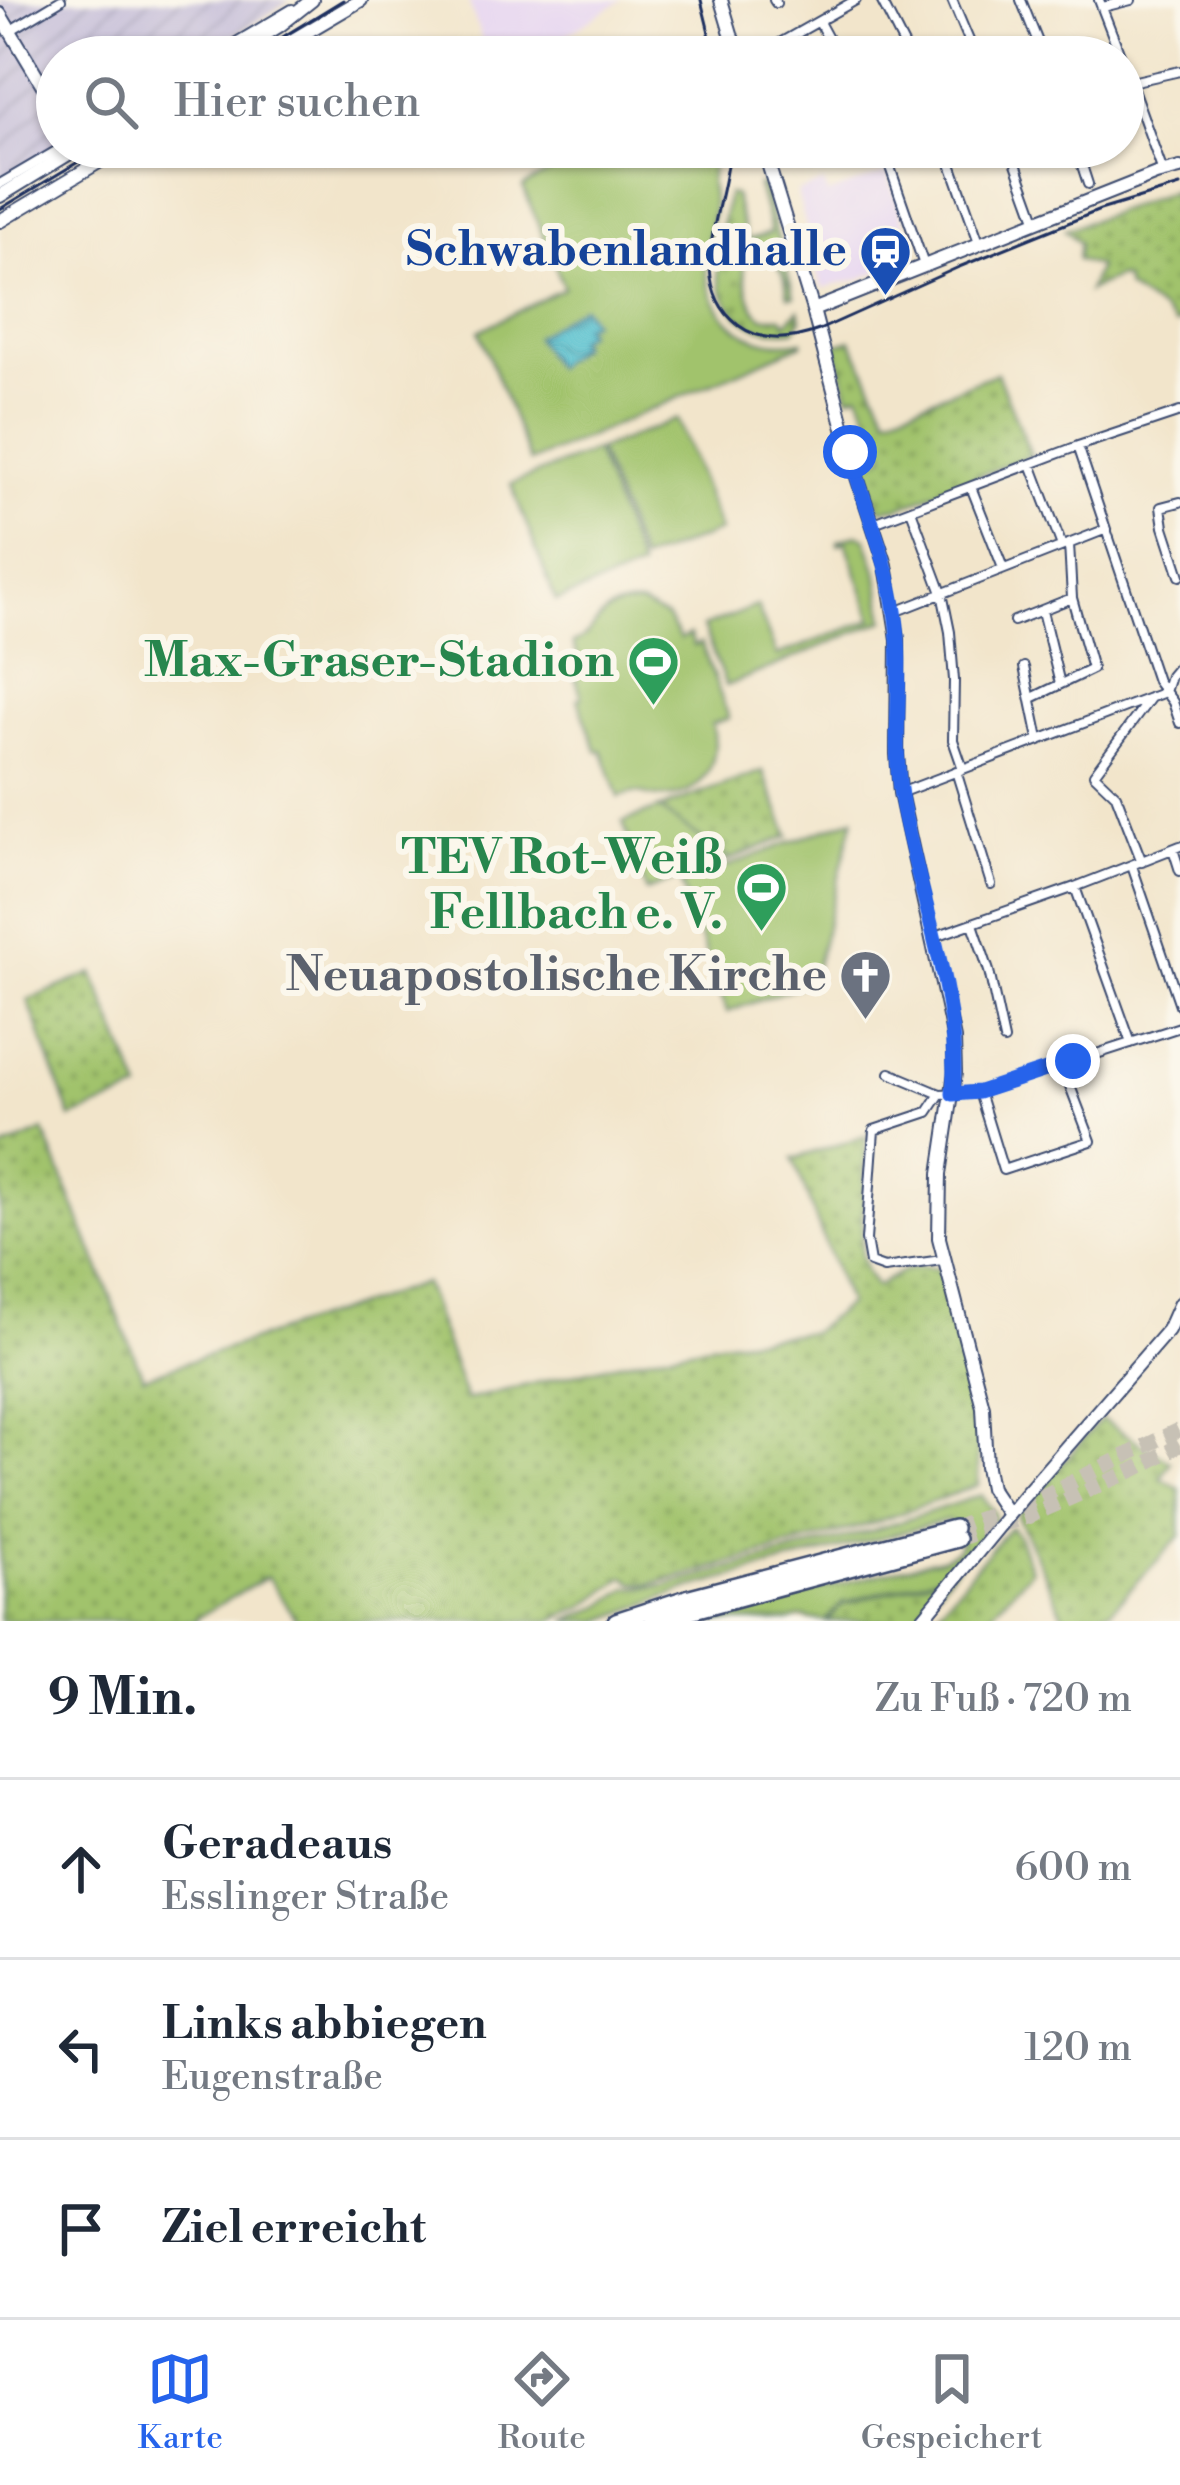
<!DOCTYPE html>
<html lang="de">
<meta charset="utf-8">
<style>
:root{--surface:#fff;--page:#f6f6f7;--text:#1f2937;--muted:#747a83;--line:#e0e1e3;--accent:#2563eb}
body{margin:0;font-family:"Libre Bodoni",serif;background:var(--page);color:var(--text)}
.stop{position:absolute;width:36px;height:36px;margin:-27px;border:9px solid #2563eb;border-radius:50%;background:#fff}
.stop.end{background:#2563eb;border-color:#fff;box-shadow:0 3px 12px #0008}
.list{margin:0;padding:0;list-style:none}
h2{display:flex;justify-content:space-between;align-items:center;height:156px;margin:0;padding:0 48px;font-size:51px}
h2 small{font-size:39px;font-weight:400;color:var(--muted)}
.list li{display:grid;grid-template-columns:78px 1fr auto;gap:36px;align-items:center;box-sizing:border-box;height:180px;padding:0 48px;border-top:3px solid var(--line)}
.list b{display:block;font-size:45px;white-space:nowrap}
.list p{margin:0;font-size:39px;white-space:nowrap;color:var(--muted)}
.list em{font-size:39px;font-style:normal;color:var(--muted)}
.icon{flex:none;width:66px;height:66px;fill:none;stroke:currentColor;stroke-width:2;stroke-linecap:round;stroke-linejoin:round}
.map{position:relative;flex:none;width:1180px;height:1621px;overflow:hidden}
.search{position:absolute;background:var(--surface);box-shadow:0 3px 9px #0004;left:36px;right:36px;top:36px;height:132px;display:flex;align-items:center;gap:30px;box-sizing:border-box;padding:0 42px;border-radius:66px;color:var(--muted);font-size:45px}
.sheet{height:696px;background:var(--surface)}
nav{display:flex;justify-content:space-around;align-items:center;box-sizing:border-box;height:168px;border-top:3px solid var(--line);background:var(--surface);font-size:33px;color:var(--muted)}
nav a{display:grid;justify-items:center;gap:6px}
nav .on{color:var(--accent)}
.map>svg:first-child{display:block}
.built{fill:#e5d3f1}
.industrial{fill:url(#industrial-furrows)}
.grass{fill:#a1c36c;stroke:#5e7965;stroke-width:3}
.park{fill:url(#park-dots);stroke:#5e7965;stroke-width:3}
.water{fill:url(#water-waves);stroke:#377796;stroke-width:3}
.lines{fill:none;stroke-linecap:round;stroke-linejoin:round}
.highway-tunnel{stroke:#c7c1b5;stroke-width:15;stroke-dasharray:15 8;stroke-linecap:butt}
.street-casing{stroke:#3b4a6e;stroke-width:12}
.secondary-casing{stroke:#3b4a6e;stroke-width:16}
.highway-casing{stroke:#3b4a6e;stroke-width:20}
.street{stroke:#fff;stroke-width:8}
.secondary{stroke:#fff;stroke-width:12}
.highway{stroke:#fff;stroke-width:15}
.tram{stroke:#1b2f5e;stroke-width:3}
.route{stroke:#2563eb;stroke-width:15}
.labels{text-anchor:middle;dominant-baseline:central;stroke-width:12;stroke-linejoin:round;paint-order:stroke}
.transit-label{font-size:48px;font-weight:bold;fill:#164399;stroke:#fbf7ec;text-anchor:end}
.leisure-label{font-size:48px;font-weight:bold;fill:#27864d;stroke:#fbf7ec;text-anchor:end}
.worship-label{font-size:48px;font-weight:bold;fill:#5b616d;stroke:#fbf7ec;text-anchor:end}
</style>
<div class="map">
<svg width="1180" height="1621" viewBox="0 0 1180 1621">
<defs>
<pattern id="industrial-furrows" width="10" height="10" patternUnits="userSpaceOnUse" patternTransform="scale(3)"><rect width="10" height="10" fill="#c7c0d9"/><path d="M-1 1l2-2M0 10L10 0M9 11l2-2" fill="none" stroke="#aaa5bd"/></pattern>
<pattern id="park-dots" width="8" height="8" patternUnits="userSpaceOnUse" patternTransform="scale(3)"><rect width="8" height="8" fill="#a1c36c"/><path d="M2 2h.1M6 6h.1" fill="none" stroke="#829f5c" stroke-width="1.8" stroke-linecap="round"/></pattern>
<pattern id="water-waves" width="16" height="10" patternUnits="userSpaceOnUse" patternTransform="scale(3)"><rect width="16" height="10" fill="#53bfce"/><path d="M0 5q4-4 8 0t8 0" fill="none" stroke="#449caa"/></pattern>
</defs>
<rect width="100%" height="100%" fill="#fbf7ec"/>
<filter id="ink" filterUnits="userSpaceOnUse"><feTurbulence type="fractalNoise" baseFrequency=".00833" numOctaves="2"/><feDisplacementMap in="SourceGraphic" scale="24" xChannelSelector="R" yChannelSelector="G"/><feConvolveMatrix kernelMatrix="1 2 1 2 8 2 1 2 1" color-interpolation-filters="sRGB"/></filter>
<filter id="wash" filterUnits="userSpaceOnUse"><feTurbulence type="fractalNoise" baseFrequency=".004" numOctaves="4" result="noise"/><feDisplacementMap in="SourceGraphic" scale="48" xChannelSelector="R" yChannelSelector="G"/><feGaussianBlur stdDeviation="2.7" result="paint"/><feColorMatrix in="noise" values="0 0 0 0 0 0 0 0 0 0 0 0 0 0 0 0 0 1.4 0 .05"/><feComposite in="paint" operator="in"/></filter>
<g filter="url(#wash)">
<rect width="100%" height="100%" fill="#f2e5cb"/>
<path class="built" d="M468 0H622L531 57H488Z
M887 172 914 257 857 280 823 288 805 241 807 230 797 192 824 183 828 194Z"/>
<path class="industrial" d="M0 0H291L200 57H57V147L0 183Z"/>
<path class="grass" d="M594 147H717C715 159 710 172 710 184 711 194 714 201 713 211 710 230 705 248 706 267 710 319 751 351 802 341V344L530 462 479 331 564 288 523 187Z
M677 419 720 531 641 561 598 450Z
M595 451 640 569 556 601 511 484Z
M857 534 866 538 877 570 885 620 726 686 703 627 757 606 777 656 873 619 846 542 838 544V541Z
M642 605 666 617 680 639 690 635 694 646 701 643 729 718 712 724C722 758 705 795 667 797 643 799 646 787 619 797L602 750 597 751 578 699 582 697 573 671 582 667 573 643C602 633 592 602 642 605Z
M658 809 731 859 646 891 623 822Z
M854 818 812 981 727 1012 681 884Z
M981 1495 994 1513V1520L952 1572 842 1603 825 1621 802 1617 787 1621H695L941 1558 957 1550 961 1543 956 1525 947 1520 687 1589 600 1621H566L600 1607 628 1588 665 1586 871 1531Z"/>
<path class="park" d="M763 185 794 296H788L785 280 772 251 742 260C747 280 746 304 763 317H782L786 323 799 310 801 320 794 330C778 332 761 331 747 322 702 293 719 236 728 194L734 195 747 240 771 233 758 186Z
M1172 191 1180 229V323L1175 325 1162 311 1127 289 1125 280 1118 277 1088 291 1098 267 1077 260 1079 243 1065 230Z
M851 340 888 416 997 373 1031 455 900 507 883 509 879 506 863 466 886 455 859 393 849 396 835 345Z
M763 771 789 836 731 859 658 809Z
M93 973 141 1091 71 1118 28 1000Z
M44 1131 143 1377 424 1283 466 1400 631 1360 720 1342 812 1332 848 1304 793 1159 866 1136 861 1255 866 1272 876 1287C896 1274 914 1261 939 1270L974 1398 978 1430V1485L874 1523 688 1575 650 1584 634 1583 625 1577 584 1607 550 1621H297L267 1577 196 1618V1621H0V1150Z
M1101 1419 1171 1462 1161 1478 1180 1489V1536L1111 1610 1065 1618 1017 1516Z
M1010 1527 1018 1536 1031 1570 984 1621H929Z
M951 1573 911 1621H827L842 1605Z"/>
<path class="water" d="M582 306 592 321 583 326 587 332 576 340 580 345 554 367 535 337Z"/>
</g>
<g filter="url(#ink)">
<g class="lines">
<path class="highway-tunnel" d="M954 1528 1045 1495 1180 1429
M957 1539 1030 1516 1136 1469 1180 1445"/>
<defs>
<path id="street" d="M774 0 776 3
M881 0 910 57
M952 0 976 57
M1021 0 1044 57
M1099 0 1121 57
M1103 7 1131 0
M819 22 838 57
M11 30 61 0
M211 57 292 9
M755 57 856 0
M1123 61 1163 172
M1131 82 1180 71
M883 147 924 265
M945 147 980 245
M1010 147 1037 222
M1076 147 1088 184
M0 184 63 147
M1078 446 1157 681 1173 702 1180 723
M1031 464 1062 546
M971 487 1003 568
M1180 502 1161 507 1164 527 1180 576
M911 510 942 593 950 632 954 680 953 740 963 769
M874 523 1078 446 1180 412
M1042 611 1060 684
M895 612 1104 530
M1014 621 1072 598
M1024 667 1039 739
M1032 698 1092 669 1072 598 1069 544
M956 771 991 884
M900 793 1165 692 1170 676 1180 664
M1173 849 1180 871
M1142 862 1116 795 1094 774 1151 697
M1132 866 1180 1005
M1075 887 1131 1043
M973 924 989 971 1004 1040
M933 937 1075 887 1180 846
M890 1073 940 1094
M979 1092 1003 1170 1091 1141 1062 1065
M942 1260 884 1268 870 1263 866 1240 874 1130 928 1112 940 1094 979 1092 1180 1027"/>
<path id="secondary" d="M721 0 738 57
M0 14 57 109
M229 57 279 26 312 0
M264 57 361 0
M763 147 813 310 856 474 886 565 898 639 897 754 900 793 954 1039 955 1073 940 1174 939 1238 983 1407 986 1467 990 1488 1008 1515
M0 196 80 147
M0 221 124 147
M813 310 1156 174 1180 168
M921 1621 1023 1497 1168 1330 1180 1303"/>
<path id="highway" d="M616 1621 690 1597 954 1528
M653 1621 957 1539"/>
</defs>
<use href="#street" class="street-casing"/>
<use href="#secondary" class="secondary-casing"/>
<use href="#highway" class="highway-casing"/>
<use href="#street" class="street"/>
<use href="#secondary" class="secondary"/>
<use href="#highway" class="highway"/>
<path class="tram" d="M701 0 715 57
M250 57 343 0
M729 147C727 204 682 281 738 325 763 344 792 340 819 330L959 267 1100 210 1180 186
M0 209 103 147"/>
</g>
</g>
<g class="lines" filter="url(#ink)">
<path class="route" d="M850 452C864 506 887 556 895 611 905 672 891 735 901 796 917 893 961 994 953 1094L979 1092 1073 1061"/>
</g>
<defs>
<symbol id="station-pin" viewBox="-11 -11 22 30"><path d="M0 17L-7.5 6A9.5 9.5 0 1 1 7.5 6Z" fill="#1a4fb4" stroke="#fbf7ec"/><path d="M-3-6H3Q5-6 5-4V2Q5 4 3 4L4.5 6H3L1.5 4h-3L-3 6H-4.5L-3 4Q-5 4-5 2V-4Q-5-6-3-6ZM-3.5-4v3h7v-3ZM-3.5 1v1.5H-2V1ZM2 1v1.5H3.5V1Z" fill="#fff"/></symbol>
<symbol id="stadium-pin" viewBox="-11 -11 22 30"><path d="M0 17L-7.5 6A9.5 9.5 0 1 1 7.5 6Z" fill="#2e9e5b" stroke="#fbf7ec"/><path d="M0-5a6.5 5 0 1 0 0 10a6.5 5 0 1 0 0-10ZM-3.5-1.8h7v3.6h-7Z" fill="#fff"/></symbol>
<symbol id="church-pin" viewBox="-11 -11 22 30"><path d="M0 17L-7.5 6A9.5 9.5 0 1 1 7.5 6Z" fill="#6b7280" stroke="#fbf7ec"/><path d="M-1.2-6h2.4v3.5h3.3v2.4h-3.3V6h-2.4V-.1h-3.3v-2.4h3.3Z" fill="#fff"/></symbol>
</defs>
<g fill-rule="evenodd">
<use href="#station-pin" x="856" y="222" width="59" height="81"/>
<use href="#stadium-pin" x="624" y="632" width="59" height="81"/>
<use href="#stadium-pin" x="732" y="858" width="59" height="81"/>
<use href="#church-pin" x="836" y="946" width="59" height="81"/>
</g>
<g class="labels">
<g class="transit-label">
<text x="847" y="251">Schwabenlandhalle</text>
</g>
<g class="leisure-label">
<text x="614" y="662">Max-Graser-Stadion</text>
<text x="723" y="859">TEV Rot-Weiß<tspan x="723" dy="55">Fellbach e. V.</tspan></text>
</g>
<g class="worship-label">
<text x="827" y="976">Neuapostolische Kirche</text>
</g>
</g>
</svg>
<div class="stop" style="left:850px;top:452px"></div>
<div class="stop end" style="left:1073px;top:1061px"></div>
<div class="search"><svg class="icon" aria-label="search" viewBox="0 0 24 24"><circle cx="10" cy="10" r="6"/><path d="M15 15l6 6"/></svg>Hier suchen</div>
</div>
<section class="sheet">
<h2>9 Min.<small>Zu Fuß · 720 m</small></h2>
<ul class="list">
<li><svg class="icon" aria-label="ahead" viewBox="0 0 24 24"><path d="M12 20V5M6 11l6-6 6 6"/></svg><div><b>Geradeaus</b><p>Esslinger Straße</p></div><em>600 m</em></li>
<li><svg class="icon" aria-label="left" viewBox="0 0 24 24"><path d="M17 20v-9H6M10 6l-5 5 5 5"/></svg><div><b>Links abbiegen</b><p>Eugenstraße</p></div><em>120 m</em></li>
<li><svg class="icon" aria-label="arrive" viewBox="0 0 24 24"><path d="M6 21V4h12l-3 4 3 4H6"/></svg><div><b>Ziel erreicht</b></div></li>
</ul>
</section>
<nav>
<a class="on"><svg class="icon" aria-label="map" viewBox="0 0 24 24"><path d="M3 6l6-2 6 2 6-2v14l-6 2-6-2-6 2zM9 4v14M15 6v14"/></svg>Karte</a>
<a><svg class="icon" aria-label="directions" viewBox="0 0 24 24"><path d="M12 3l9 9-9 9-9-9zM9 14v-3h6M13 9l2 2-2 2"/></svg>Route</a>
<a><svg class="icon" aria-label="saved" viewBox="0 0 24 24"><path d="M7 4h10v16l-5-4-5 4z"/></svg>Gespeichert</a>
</nav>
